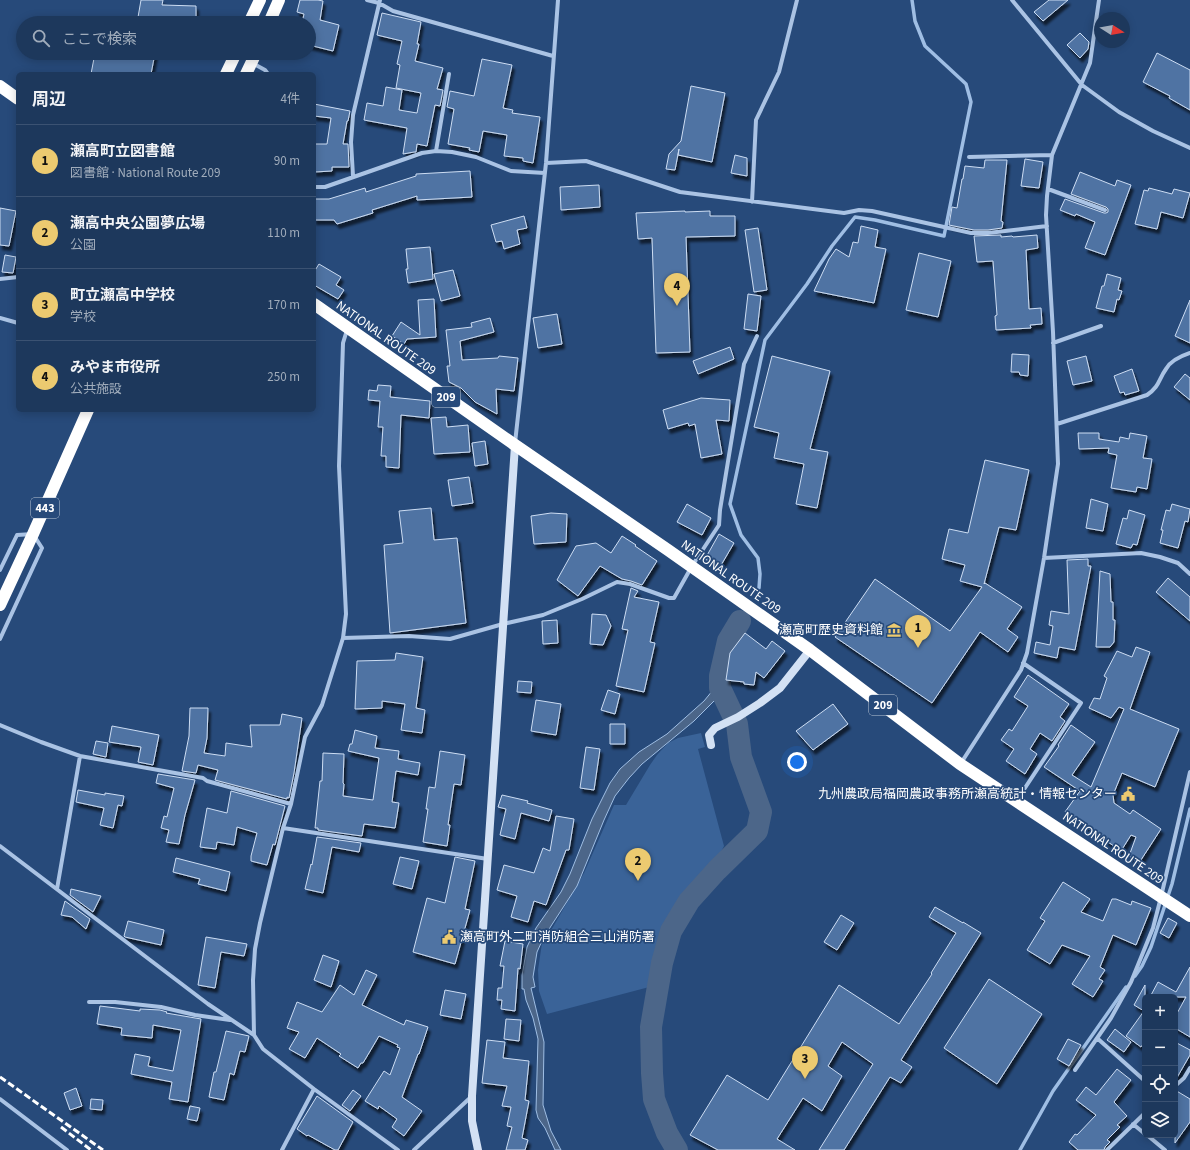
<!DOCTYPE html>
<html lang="ja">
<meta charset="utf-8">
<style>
:root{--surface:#1d385c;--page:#253f62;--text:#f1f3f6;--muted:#a0acbb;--line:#3b5272;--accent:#ecca70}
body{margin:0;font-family:"Source Sans 3","Noto Sans JP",sans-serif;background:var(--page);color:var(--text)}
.controls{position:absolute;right:12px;bottom:12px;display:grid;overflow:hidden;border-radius:6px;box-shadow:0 2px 10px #0003}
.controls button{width:36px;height:36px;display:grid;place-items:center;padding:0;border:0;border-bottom:1px solid var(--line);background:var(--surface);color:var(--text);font:20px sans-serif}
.compass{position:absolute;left:1094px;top:12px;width:36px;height:36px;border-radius:50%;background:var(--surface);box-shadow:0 2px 10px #0003;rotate:101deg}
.you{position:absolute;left:797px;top:762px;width:14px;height:14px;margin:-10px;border:3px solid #fff;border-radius:50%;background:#1a73e8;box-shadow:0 0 0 6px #1a73e833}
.badge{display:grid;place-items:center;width:26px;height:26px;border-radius:50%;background:var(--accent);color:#111;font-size:13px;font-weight:700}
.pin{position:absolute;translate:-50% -33px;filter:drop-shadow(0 1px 2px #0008)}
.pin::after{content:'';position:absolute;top:21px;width:14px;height:12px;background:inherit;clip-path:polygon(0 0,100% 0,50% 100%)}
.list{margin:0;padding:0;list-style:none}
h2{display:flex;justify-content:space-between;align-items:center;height:52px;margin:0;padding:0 16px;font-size:17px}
h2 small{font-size:13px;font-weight:400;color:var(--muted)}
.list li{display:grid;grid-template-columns:26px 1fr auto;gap:12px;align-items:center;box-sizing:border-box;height:72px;padding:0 16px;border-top:1px solid var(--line)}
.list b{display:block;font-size:15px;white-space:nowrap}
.list p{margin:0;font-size:13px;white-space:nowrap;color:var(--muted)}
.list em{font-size:13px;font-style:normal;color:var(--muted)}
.icon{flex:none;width:22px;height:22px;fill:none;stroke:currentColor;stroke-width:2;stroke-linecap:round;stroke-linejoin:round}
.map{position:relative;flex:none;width:1190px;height:1150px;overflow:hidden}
.search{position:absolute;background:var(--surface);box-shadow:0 2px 10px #0003;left:16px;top:16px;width:300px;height:44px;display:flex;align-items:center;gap:10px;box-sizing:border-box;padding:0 14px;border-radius:22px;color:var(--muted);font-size:15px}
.panel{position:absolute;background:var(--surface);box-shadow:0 2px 10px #0003;left:16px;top:72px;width:300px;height:340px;border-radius:6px}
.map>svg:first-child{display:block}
.green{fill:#3a6398}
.water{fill:#4c6689;stroke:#9fbee4}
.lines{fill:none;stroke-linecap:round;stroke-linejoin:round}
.stream{stroke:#9fbee4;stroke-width:3.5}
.river{stroke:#4c6689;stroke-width:22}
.building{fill:#4f73a3;stroke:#cdddf3;filter:url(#shadow)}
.street{stroke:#aac3e4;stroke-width:4}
.secondary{stroke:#d3e1f4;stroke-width:8}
.highway{stroke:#fff;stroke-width:12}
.rail{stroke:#fff;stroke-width:3;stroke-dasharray:7 3;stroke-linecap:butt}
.labels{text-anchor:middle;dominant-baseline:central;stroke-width:3.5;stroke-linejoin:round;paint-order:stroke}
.shield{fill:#274a7a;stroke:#bec9d7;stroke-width:1}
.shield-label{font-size:12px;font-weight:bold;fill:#fff}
.street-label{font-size:13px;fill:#fff;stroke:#274a7a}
.poi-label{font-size:13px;fill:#fff;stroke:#274a7a;text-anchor:end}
</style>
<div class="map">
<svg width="1190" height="1150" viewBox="0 0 1190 1150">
<defs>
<filter id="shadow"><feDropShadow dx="2.5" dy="4.5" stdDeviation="1" flood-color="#0009"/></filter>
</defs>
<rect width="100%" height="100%" fill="#274a7a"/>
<path class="green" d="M701 733 705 747 698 749 724 846 720 854 689 889 665 933 653 986 547 1014 539 991 538 970 542 943 553 927 584 873 614 805H626L650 765 657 755 668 743 678 738Z"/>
<path class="water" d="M713 690 720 695 694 721 642 764 629 778 615 796 604 820 577 886 551 926 542 941 537 952 533 977 535 987 531 988 544 1042 543 1105 551 1131 561 1150H555L545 1128 538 1118 536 1110 538 1039 533 1018 526 1000 524 989H522V975L527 947 536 928 561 892 570 874 592 819 610 783 620 769 639 752 667 734 704 701Z"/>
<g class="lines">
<path class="stream" d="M759 588 760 574 758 558 741 535 730 504 765 340 807 284 832 246 855 217 875 220 944 236 971 102 966 84 925 46 915 21 912 0
M1135 976 1142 966 1151 947 1172 884 1190 809
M1020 1150 1053 1091 1126 987"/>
<path class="river" d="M677 1150 667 1133 654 1099 652 1073 651 1027 662 963 671 931 689 901 717 870 757 831 761 812 741 757 737 724 720 688V676L728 641 740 621"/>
</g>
<path class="building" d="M141 0H163L162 5 196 6V18L161 17 160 23H137Z
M300 0H318L323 1 320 20 339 25 333 51 309 45V23H302L304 14 297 12Z
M1049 0H1068L1043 21 1034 12Z
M382 13 421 22 417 44H419L415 61 443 68 437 89 443 90 440 106 435 105 427 146 417 144 416 152H414L403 154 407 128 364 120 367 103 383 106 386 87 402 90 399 110 417 113 421 93 396 88 400 65 397 64 402 41 377 35Z
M1080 33 1089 42 1088 49 1080 58 1067 45Z
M95 53H155L151 74H91Z
M1157 53 1190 70V110L1169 98 1170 96 1143 82Z
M482 59 512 65 503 108 513 110 512 113 540 117 533 163 523 161V158L504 156 507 135 483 131 479 152 469 150 470 148 448 144 454 109 447 107 450 91 474 96Z
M691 86 725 93 712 162 678 155 679 149 675 170 666 169 669 154 681 141Z
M314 104 350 111 348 121H347L343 144H348L349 167H332V171L314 172V144H327L331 118 314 116Z
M735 155 747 158V176L731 173Z
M1025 159 1043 162 1039 188 1021 186Z
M985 160H1007L1001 221 1003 222 1002 228 988 230H974L949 225 952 207 957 208 962 179H963L965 166 984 168Z
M470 171 472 197 417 200V196L372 210 373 213 337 224 334 220H314V199H329L365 188 366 192 416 176V174Z
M1080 172 1115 186 1117 180 1131 185 1105 255 1085 248 1095 222 1076 214 1075 216 1060 210 1065 199 1104 213H1106L1108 212V209L1106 207 1071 194Z
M599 185 600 207 561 210 560 187Z
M1149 188 1172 194 1174 189 1190 193 1183 218 1161 212 1157 229 1135 224 1144 190 1148 191Z
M0 208 16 211 9 246 0 245Z
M685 211V212L710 211V216H735V236L686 237 690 352 656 353 652 238 638 239 636 213Z
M524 216 527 228 517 230 520 244 504 249 502 241 496 242 491 225Z
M861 226 878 230 875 247 886 249 874 303 814 291 829 259 836 249 849 257 853 242 858 243Z
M758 228 767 290 754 292 745 230Z
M1001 235V237L1012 236 1013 237 1037 235 1038 248 1026 250 1029 309 1041 308 1042 324 1030 325 1031 328 996 330 995 316 997 315 993 261 977 262 974 236Z
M430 247 433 279 408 283 406 269H408L406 249Z
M919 253 951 261 938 317 906 310Z
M5 255 16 257 13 273 2 272Z
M319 264 341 277 336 285 344 290 338 299 314 285V272Z
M453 270 460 296 441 301 434 274Z
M1107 274 1121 278 1118 290 1122 291 1119 300 1117 299 1114 312 1096 308 1102 286H1104Z
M748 294 761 296 757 331 744 329Z
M434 299 436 337 407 339 404 344 392 336 401 322 420 335 418 300Z
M1190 300V343L1175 336Z
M557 314 562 344 538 348 533 318Z
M490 318 494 332 460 341 462 360 498 358 499 356 518 358 514 391 496 389 497 414 475 402 461 388 449 382 447 366H450L446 330 472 327 471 323Z
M730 347 734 359 698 374 693 361Z
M1012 354 1029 355 1028 376 1020 375 1019 372H1011Z
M772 356 830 371 810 449 828 452 817 508 796 504 804 464 774 458 779 433 754 427Z
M1086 356 1092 381 1073 385 1067 361Z
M1132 369 1139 391 1125 395 1124 392 1120 393 1114 376Z
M1185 374 1190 378V400L1174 387Z
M378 385 391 386 390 397 430 401 429 418 401 415 399 468 386 467V456H381L383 427H378L380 401 368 400 369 390 377 391Z
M701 398 730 400 729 421 716 420 722 454 701 458 695 424 689 426 688 423 668 429 663 410Z
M446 417 447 427 468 425 470 452 434 454 431 418Z
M1078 433H1099V439L1119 442 1120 437 1129 439 1130 433 1147 436 1143 458 1152 459 1147 489 1137 487 1136 492 1111 488 1117 455 1108 453 1109 448 1079 449Z
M485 441 488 464 475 466 472 443Z
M985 460 1029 470 1016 530 999 527 984 584 985 583 1022 607 1007 629 1018 637 1008 652 980 632 932 703 835 637 875 579 950 631 982 587 960 581 965 565 942 559 949 529 968 533Z
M469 477 473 503 452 506 448 480Z
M1091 499 1108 504 1103 531 1086 528Z
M687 504 711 518 702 535 677 522Z
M1172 504 1190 509 1188 522 1185 521 1178 548 1160 543 1163 530H1161L1166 510 1170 511Z
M431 508 434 540 457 538 466 623 390 633 384 545 403 543 399 511Z
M1129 510 1145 515 1137 545 1133 544 1131 548 1116 544 1123 518 1127 519Z
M551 513 567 514 566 542 534 544 531 516Z
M719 534 734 543 720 567 705 559Z
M622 536 636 545 635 546 657 561 642 585 631 581 622 579 600 566 578 596 557 580 576 546 596 543 611 553Z
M1088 559V566H1091L1075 650 1059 647 1057 658 1034 653 1036 642 1050 645 1053 626 1049 625 1051 611 1069 614 1067 560Z
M1100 571 1110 574 1111 602H1113V620H1115L1114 642 1110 647H1096Z
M1168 578 1190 597V621L1156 592Z
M631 588 638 591 634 597 659 602 650 642 655 643 644 692 616 686 628 630 622 629Z
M592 614 606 615 611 626 603 645 590 644Z
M557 620 558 643 543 644 542 621Z
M745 633 766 649 772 641 785 651 764 678 756 672 754 685 744 684V682L726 680 730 653Z
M1136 647 1150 652 1130 709 1179 729 1155 787 1122 773 1113 795 1114 803 1130 814 1133 810 1161 829 1139 863 1129 856 1136 837 1131 835 1121 851 1065 812 1080 791 1044 767 1059 746 1058 745 1071 725 1095 742 1072 775 1091 787 1124 709 1119 707 1111 718 1089 708 1094 698 1100 699 1107 678 1104 676 1117 651 1132 657Z
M396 653 423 657 416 708 425 710 422 733 401 730 405 704 382 701V708L355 709 357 661 395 660Z
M1028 675 1069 704 1060 717 1065 721 1052 741 1040 733 1030 749 1037 754 1025 774 1006 761 1014 749 1001 740 1009 729 1012 731 1028 706 1014 697Z
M518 681 532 682 531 693 517 692Z
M608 690 620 694 615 714 601 710Z
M536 700 561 704 556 735 531 731Z
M833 704 848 724 813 750 796 731Z
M190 708H208L207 738 204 753 225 756 226 743 252 747 250 725H280L282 714 302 718 294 773 289 798 287 797V799L215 780 218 770 198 765 196 773 182 771 189 736Z
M610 724H625V744H610Z
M112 726 159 735 153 765 138 762 141 747 109 742Z
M355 730 377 736 375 748 399 751 398 759 420 763 418 775 396 771 392 802 399 803 395 828 364 824 362 836 318 830V828H315L320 781H322L323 753 344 754 343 783 344 784 343 796 373 800 379 758 348 751 350 744H352Z
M96 741 108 743 106 757 93 754Z
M586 747 600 749 594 790 580 788Z
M440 751 465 755 461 785 454 784 448 825H450L447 846 423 842 428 809H426L429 787 435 788Z
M158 774 195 780 185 815 179 844 166 842 169 830 161 828 164 816 167 817 174 788 156 783Z
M78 790 105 795V793L124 796 122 806 118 805 113 828 100 825 104 808 76 802Z
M231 791 285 806 275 845 273 844 267 865 251 861V856L257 833 237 827 234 845 217 842 216 849 200 847 207 808 227 813Z
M502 795 528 801 527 803 552 810 549 821 521 813 515 839 500 835 506 809 498 807Z
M556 816 574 819 569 850H566L546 905 534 901 528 922 511 917 517 896 497 890 504 865 534 873 543 848 550 851Z
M317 837 361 843 359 852 332 847 323 893 305 889 311 864 312 865Z
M400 857 419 861 412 889 393 884Z
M455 857 475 861 465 909 470 910 455 964 413 952 427 898 445 903Z
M176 858 230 872 226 891 198 884 200 879 173 872Z
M1063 882 1090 899 1081 912 1103 921 1112 899H1116L1131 905 1132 901 1151 908 1136 945 1113 935 1100 967 1105 970 1099 979 1103 981 1093 997 1072 984 1090 956 1062 945 1050 964 1027 950 1045 921 1040 918Z
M71 889 101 896 93 912 70 895Z
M65 901 90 919 86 929 72 917 61 915Z
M935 907 963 923V922L981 933 901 1060 912 1067 901 1083 890 1077 844 1150H819L873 1064 842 1042 828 1066 842 1076 822 1111 803 1098 777 1139 795 1150H718L690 1135 727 1075 768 1100 839 985 899 1024 932 974 931 973 956 933 929 917Z
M841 915 854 923 837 950 824 942Z
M1168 918 1177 923 1169 938 1160 933Z
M128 921 164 930 161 945 125 937 124 936Z
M206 937 247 944 244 956 221 952 215 988 198 985Z
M505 941 523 944 520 969 518 968 515 1011 501 1009 502 1000H497L498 988H502L504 966H500Z
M323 955 339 961 331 987 314 980Z
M1190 967V1037L1175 1028V1017L1186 997H1150L1158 982 1176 992Z
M366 970 377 975 362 1005 404 1025 406 1020 428 1027 419 1054H418L402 1097 422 1111 404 1136 392 1127 397 1119 379 1106 378 1109 365 1101 384 1071 390 1075 400 1048 397 1047 398 1045 379 1036 363 1063H361L358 1068 339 1056 341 1054 317 1038 305 1058 289 1049 299 1032 287 1028 297 1002 322 1012 340 985 354 995Z
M989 979 1042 1014 997 1084 944 1048Z
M1145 985V1041L1141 1047 1126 1036 1144 1011 1134 1005Z
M445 990 466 994 461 1019 440 1015Z
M100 1006 140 1011V1009L160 1010 167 1012 166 1013 201 1019 188 1102 169 1099 172 1082 131 1074 135 1054 150 1057 148 1066 173 1071 181 1030 153 1025 152 1038 121 1035 122 1028 97 1024Z
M506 1019 521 1020 519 1041 504 1039Z
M1115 1029 1131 1042 1124 1052 1107 1040Z
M226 1031 249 1036 245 1052 240 1051 234 1075 230 1073 224 1100 209 1097 214 1072H216Z
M1068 1039 1081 1045 1069 1066 1057 1059Z
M487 1040 505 1042 503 1058 529 1061 525 1100 529 1101 522 1138 528 1140 525 1150H506L512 1127 507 1126 511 1107 502 1106 507 1086 482 1083Z
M1175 1042 1190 1050V1055L1175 1081Z
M1117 1069 1131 1080 1114 1102 1127 1116 1117 1125 1120 1127 1107 1140 1110 1142 1105 1147 1104 1150H1078L1069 1142 1075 1134 1077 1135 1096 1115 1076 1100 1086 1087 1096 1095Z
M76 1088 82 1106 70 1110 64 1093Z
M353 1090 361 1096 350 1111 342 1105Z
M1175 1090 1190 1099V1122L1175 1143Z
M317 1096 346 1117 353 1122 338 1150H335L308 1135 307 1136 297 1129Z
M91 1099 103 1100 102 1110 90 1109Z
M190 1106 200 1108 197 1121 187 1119Z"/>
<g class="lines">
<path class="street" d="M367 0 379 3 393 11 553 56
M1012 0 1082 85 1119 112 1153 131 1190 148
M252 63 265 70 268 74
M436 151 449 74
M969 157 1052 155
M546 163 586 161 680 192 844 213 859 210 872 211 971 233H988L1047 226
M353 176 351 142 353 115 380 0
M314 187H325L422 153 436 151 452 152 476 157 511 171 545 173
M1048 189 1105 210
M752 202 756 120 779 72 797 0
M0 279 18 277
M0 318 18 323
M1053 343 1101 326
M1057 424 1147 395C1160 386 1158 380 1166 369 1171 360 1181 356 1190 353
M515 443 546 163 558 0
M1044 558 1141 553 1160 557 1178 563 1190 574
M0 570 17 535 33 534 42 548 0 639
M343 638 409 636 450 639 503 624 543 615 582 599 617 582 630 584 669 598H674L692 566 719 525 720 510 744 364 757 336
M0 725 41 742 80 756 203 778 207 781 291 804
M961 763 1021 670 1027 653 1044 558 1058 464 1053 332 1046 215 1047 196 1052 155 1090 63 1099 0
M1017 800 1081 703 1023 663
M283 828 488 859
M0 846 208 1004 254 1035 263 1049 314 1089 398 1150
M57 889 80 756
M89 1002H115L161 1007 195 1015 230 1020
M254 1035 253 980 255 949 260 923 283 828 291 804 305 737 322 705 343 638 346 614 339 466 343 343 347 330
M1097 1038 1145 1081
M1075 1070 1111 1018 1131 982 1153 928 1161 897 1190 772
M1175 1086 1184 1078 1190 1068
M0 1099 67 1150
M1133 1124 1145 1134
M1147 1135 1165 1150
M282 1150 314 1089
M414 1150 471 1097
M1107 1150 1145 1113"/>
<path class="secondary" d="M711 745 709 735 715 728 738 717 760 703 780 688 810 650
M478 1150 472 1121V1096L515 445"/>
<path class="highway" d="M249 23 260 0
M269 23 279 0
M226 74 236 53
M246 74 256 53
M0 86 18 99
M314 304 515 445 668 550 810 650 960 764 1190 916
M0 605 33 534 88 410"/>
<path class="rail" d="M0 1077 103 1150
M61 1127 91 1150"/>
</g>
<defs>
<symbol id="museum-bare" viewBox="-9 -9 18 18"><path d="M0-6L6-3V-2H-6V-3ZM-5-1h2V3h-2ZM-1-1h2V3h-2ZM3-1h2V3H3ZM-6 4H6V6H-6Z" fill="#ecca70" stroke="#274a7a" stroke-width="2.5" paint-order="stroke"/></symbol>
<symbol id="civic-bare" viewBox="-9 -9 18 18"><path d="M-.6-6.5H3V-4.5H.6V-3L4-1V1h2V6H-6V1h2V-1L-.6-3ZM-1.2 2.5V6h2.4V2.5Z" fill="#ecca70" stroke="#274a7a" stroke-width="2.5" paint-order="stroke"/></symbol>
</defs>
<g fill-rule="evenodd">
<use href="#museum-bare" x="884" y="620" width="20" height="20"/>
<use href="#civic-bare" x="1118" y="784" width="20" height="20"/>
<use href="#civic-bare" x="439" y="927" width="20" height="20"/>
</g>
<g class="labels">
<g class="shield">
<rect x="432" y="387" width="28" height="20" rx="3"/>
<rect x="31" y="498" width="28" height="20" rx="3"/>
<rect x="869" y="695" width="28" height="20" rx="3"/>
</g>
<g class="shield-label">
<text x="446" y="397">209</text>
<text x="45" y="508">443</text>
<text x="883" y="705">209</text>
</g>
<g class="street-label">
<text transform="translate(386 338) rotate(35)">NATIONAL ROUTE 209</text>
<text transform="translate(731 577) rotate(35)">NATIONAL ROUTE 209</text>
<text transform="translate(1113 848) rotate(34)">NATIONAL ROUTE 209</text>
</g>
<g class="poi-label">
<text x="883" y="630">瀬高町歴史資料館</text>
<text x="1117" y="794">九州農政局福岡農政事務所瀬高統計・情報センター</text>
<text x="460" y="937" text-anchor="start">瀬高町外二町消防組合三山消防署</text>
</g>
</g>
</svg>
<div class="controls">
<button>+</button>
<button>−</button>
<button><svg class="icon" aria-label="locate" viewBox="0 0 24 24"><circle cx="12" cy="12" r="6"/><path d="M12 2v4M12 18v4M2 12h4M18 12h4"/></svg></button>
<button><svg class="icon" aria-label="layers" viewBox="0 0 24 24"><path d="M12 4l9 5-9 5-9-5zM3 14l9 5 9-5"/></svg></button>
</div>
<svg class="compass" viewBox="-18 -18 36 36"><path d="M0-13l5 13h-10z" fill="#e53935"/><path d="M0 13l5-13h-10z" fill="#a0acbb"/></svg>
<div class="you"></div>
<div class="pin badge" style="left:918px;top:648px">1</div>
<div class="pin badge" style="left:638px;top:881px">2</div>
<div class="pin badge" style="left:805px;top:1079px">3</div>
<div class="pin badge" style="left:677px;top:306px">4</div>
<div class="search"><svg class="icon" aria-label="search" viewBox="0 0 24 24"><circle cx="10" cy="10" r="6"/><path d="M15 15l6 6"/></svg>ここで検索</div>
<section class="panel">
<h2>周辺<small>4件</small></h2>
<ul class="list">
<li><span class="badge">1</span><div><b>瀬高町立図書館</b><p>図書館 · National Route 209</p></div><em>90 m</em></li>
<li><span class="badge">2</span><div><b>瀬高中央公園夢広場</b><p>公園</p></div><em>110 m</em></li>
<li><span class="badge">3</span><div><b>町立瀬高中学校</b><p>学校</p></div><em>170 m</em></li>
<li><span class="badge">4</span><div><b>みやま市役所</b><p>公共施設</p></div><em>250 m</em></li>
</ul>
</section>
</div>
